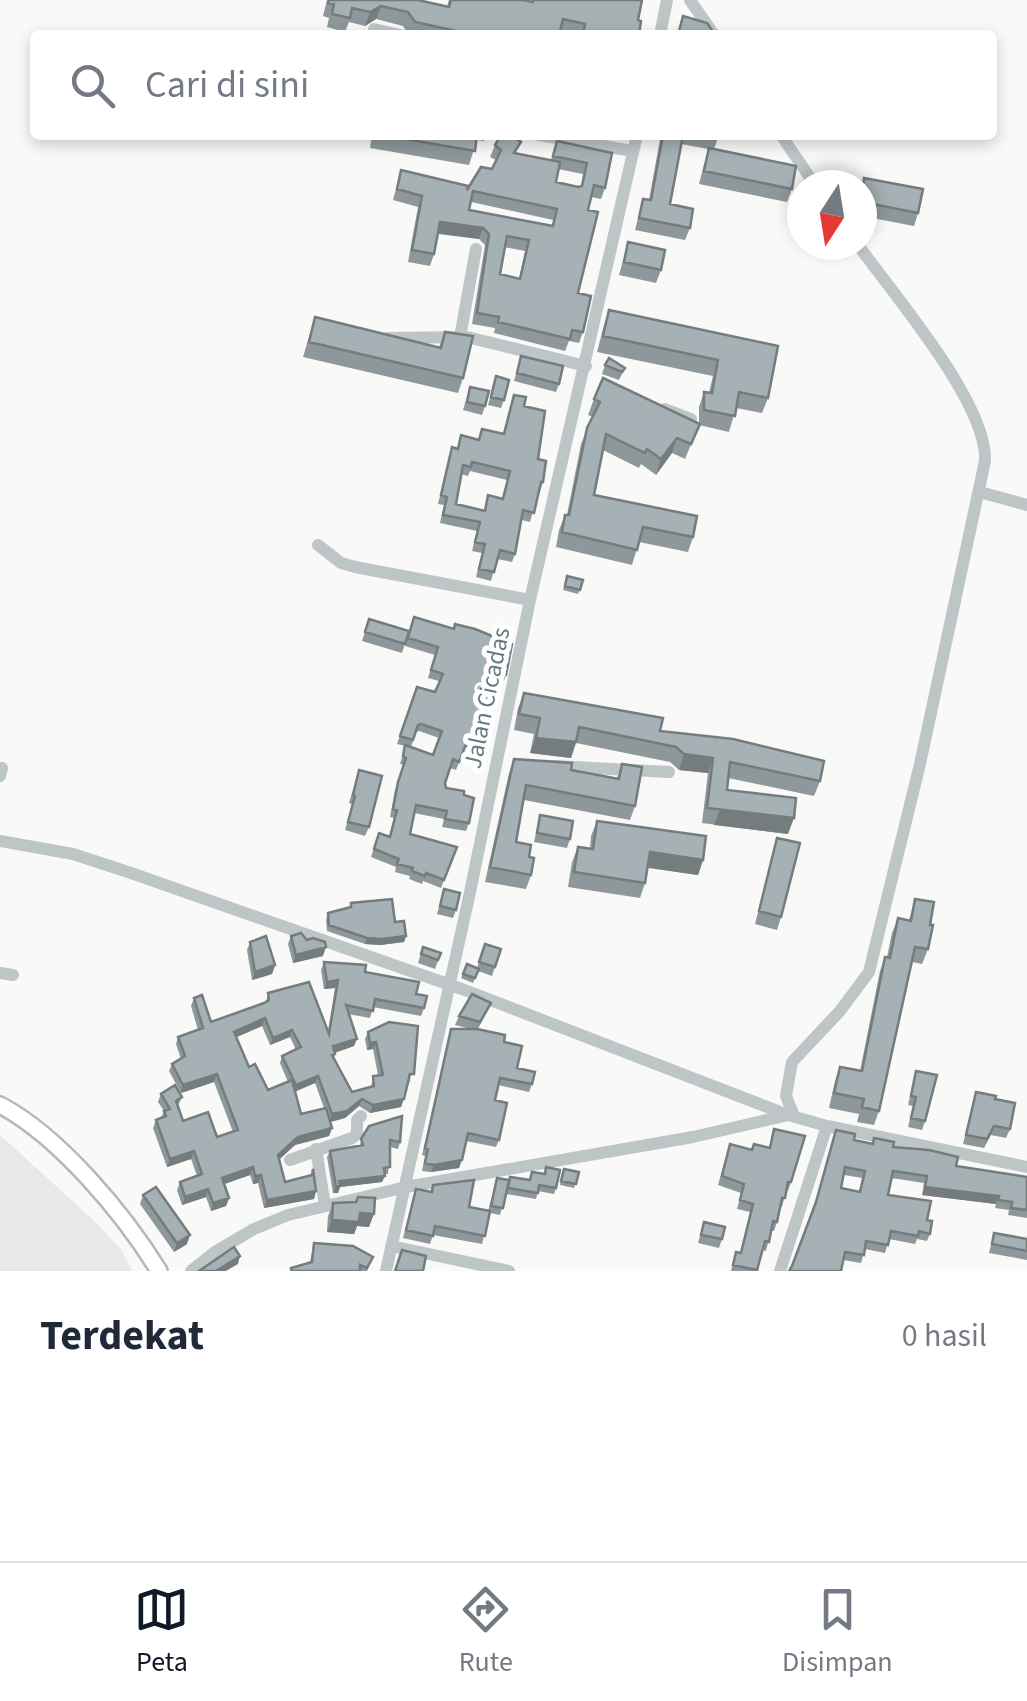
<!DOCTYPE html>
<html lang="id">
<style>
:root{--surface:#fff;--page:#f2f2f3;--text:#1f2937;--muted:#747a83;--line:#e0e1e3;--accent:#111827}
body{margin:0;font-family:"Source Sans 3",sans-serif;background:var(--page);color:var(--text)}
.compass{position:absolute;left:787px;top:170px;width:90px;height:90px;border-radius:50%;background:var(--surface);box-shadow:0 5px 15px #0003;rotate:192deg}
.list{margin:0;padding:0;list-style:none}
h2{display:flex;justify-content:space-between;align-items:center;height:130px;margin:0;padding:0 40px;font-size:42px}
h2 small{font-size:32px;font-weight:400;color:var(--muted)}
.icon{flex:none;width:55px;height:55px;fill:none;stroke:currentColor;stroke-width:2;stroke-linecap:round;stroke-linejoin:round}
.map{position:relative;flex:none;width:1027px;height:1271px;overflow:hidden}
.search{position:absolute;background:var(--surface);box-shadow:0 5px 15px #0003;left:30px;right:30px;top:30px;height:110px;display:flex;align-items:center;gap:25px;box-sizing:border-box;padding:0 35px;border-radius:10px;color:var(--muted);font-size:38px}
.sheet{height:290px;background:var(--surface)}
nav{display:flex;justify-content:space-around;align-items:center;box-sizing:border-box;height:140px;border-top:2px solid var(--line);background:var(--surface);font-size:28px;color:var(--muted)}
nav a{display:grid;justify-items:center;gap:5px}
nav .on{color:var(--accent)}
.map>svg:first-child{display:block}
.built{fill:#e7e9e8}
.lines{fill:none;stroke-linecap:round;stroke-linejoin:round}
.major-casing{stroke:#b2b9bb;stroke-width:20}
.minor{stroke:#bec5c7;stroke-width:12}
.major{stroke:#fff;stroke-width:15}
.wall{fill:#8e989b;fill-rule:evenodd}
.shaded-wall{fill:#747c7e}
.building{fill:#a5b1b4;stroke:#747c7e;stroke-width:2.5;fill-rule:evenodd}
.labels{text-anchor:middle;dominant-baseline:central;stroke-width:10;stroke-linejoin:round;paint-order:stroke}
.street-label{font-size:25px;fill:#667a81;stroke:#fff}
</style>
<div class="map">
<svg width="1027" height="1271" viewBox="0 0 1027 1271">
<rect width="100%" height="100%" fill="#f9f9f7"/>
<path class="built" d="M0 1135 91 1218 121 1249 132 1271H0Z"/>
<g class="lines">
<defs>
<path id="major" d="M0 1105C59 1136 124 1214 159 1271"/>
</defs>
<use href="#major" class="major-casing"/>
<path class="minor" d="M690 0 714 35
M374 29 400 35
M660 35 667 0
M539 135 633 151
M781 135 815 185
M460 337 476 249
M387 338 467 337 586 366
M665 409 691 419
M980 492 1027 505
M318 545 341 563 355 567 530 600
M554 766 669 772
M0 776 2 768
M0 841 73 854 131 873 462 989 788 1115
M0 973 13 975
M794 1116 786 1096 792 1062 840 1011 869 972 920 764 985 461C988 404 894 295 858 245
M316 1149 325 1206
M290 1160 352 1138 357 1134V1120L361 1116
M391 1246 509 1271
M191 1271 215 1252 254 1229 288 1215 406 1187 693 1137 788 1115 827 1126 1027 1167
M386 1271 469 897 530 600 637 135
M780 1271 827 1126"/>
<use href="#major" class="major"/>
</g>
<path class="wall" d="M327 0H418L447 6 449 0H524L531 2 532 0H642L638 20 639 35H567L560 34 559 35H409L403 26 376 19 365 26 349 22 345 32 327 27 329 18 323 16Z
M372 135H486L484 141 477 140 469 165 370 148Z
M647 135H719L714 149 792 189 787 202 699 184 708 149 681 144 670 204 690 228 685 240 635 230 643 199 649 200 660 139 647 137Z
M557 141 612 153 605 188 601 199 591 197 588 210 578 293 583 332 579 343 569 341 565 351 494 333 495 328 472 324 485 245 479 239 438 234 434 254 430 266 408 262 418 207 393 200 401 170 467 190 492 169 496 160 490 157 495 145 517 153 551 160ZM558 169 583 174 581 187 556 182ZM471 202 553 220 552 225 469 210ZM504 247 525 251 519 279 500 274Z
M864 178 918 213 914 226 862 216V185Z
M628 242 661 270 656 283 619 275Z
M609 310 778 346 768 398 762 413 736 408 729 432 699 425 685 459 672 453 656 475 641 464 639 468 603 450 594 495 693 537 688 552 639 542 632 565 556 547 559 530 565 515H567L581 444 593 417 588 415 594 399 699 423V407L704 392 709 393 713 376 597 352 604 325Z
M315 317 439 347 445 332 463 378 458 393 303 357Z
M521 356 559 384 556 392 514 381Z
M605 365 625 368 619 380 602 374Z
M496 376 504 400 501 408 488 405Z
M470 387 485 406 482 415 463 410Z
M514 395 524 406 543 482 540 491H539L530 522 522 520 515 554 512 562 497 559 491 581 476 577 482 553 472 551 477 531 440 523 444 505 438 504 452 447 457 448 461 435 478 439 482 429 503 434ZM470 471 507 480 502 498 488 495 484 511 456 504 461 474 468 476Z
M567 576 583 580 578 594 563 590Z
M414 617 506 675 503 683 489 679 484 693 496 696 490 715 481 712 477 724 485 727 477 751 465 747 456 770 450 768 445 783 446 788 464 795 469 823 466 831 442 827 444 819 414 813 410 834 457 847 441 888 423 881 422 884 409 879 410 876 395 872 396 867 371 857 379 833 389 836 394 818 390 817 395 790 404 765 400 764 405 746 397 744 417 687 435 692 439 681 428 678 435 655 405 646ZM419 731 439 738 433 755 411 747 416 732Z
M369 619 409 631 402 653 362 641Z
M524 693 660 731 820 781 814 796 728 778 727 790 788 834 702 823 708 773 679 770 670 762 576 743 571 758 530 753 534 734 514 730 518 708Z
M514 759 617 778 622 764 635 806 630 820 524 800 516 842 529 857 531 875 526 889 485 882 509 773Z
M359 770 369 827 365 836 345 830 352 804 349 803Z
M540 815 570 839 567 848 534 842Z
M597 821 703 860 698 875 648 868 645 883 640 898 568 887 572 862 578 847 590 848 591 836Z
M777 838 781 917 777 930 755 924Z
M444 889 456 910 453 918 437 914Z
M915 899 930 925 928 949 922 964 912 962 879 1111 874 1125 857 1122 859 1114 829 1108 835 1081 840 1067 860 1071 880 971 885 957H887L892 933 898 918 909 920Z
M351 903 395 922 406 936 404 942 380 945 365 944 327 931 326 920 328 913 349 908Z
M291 936 323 956 293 963 288 944Z
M250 942 275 965 272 974 252 980 247 950Z
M485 944 501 949 492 976 478 971 473 983 461 978 467 964 477 968Z
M423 947 441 953 435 969 418 963Z
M324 962 365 972 416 994 424 1008 421 1016 373 1007 370 1018 348 1014 354 1046 335 1053 334 1058 352 1092 371 1087 373 1076 378 1075 373 1049 367 1050 365 1039 368 1032 411 1082 408 1081 401 1107 370 1113 359 1106 345 1118 330 1122 332 1128 329 1136 295 1145 279 1160 285 1182 316 1191 314 1199 264 1208 258 1183 253 1184 250 1175 224 1184 229 1198 226 1206 211 1211 206 1197 182 1205 177 1190 180 1182 197 1176 191 1159 167 1167 153 1128 156 1120 161 1118 164 1111 158 1102 161 1094 182 1097 178 1106 183 1121 217 1137 233 1132 214 1082 181 1093 169 1071 172 1064 181 1059 176 1044 178 1037 198 1030 191 1006 194 998 211 1022 266 1002 268 993 328 1031 335 988 324 989 321 970ZM262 1026 270 1045 290 1037 296 1050 282 1056 280 1063 288 1082 268 1090 249 1067 237 1037ZM315 1083 324 1108 301 1114 295 1092Z
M491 1003 478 1029 504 1042 517 1068 532 1084 529 1092 498 1085 495 1100 499 1140 496 1147 466 1141 459 1168 431 1172 422 1171 425 1156 422 1155 451 1029H471L455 1025 459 1016Z
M916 1071 925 1121 922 1130 908 1127 913 1106 908 1105Z
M976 1092 995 1099 1010 1129 1006 1138 991 1135 984 1148 963 1144Z
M369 1126 400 1142 398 1149 390 1147 388 1174H384L382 1182 340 1187 338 1193H333L327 1157 330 1151 359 1146Z
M774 1129 791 1182 788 1191H786L782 1207H780L777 1222 774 1231H771L766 1251 763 1250 757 1271H731L736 1252 740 1253 750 1212 737 1209 741 1193 718 1185 727 1153 730 1144 751 1150 769 1148Z
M874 1138 893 1147 956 1166 1027 1177V1218L1008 1215 1009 1210 995 1208 996 1204 922 1195 924 1183 891 1178 888 1195 927 1220 930 1234 927 1241 917 1239 915 1244 889 1239 885 1253 865 1249 861 1263 843 1260 792 1266 854 1140 872 1143ZM844 1175 862 1178 859 1192 841 1188Z
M546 1167 556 1188 554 1194 538 1191 536 1199 506 1194 500 1215 490 1213 482 1244 433 1235 430 1244 403 1238 416 1189 430 1192 433 1185 469 1207 488 1211 497 1178 509 1180 529 1179 532 1172 544 1174Z
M579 1172 574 1188 560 1185 562 1173Z
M143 1195 187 1244 174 1252 140 1204Z
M333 1203 369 1227 357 1226 354 1234 327 1232 328 1216Z
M704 1222 722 1239 719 1248 698 1243Z
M994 1233 1027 1239V1260L989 1253Z
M314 1243 373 1257 367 1271H290L291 1268 310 1262Z"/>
<path class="shaded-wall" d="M381 6 376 19 365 26 370 12Z
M440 222 483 228 479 239 436 233Z
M677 438 672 453 656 475 661 459Z
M536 738 576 742 571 758 530 753Z
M684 754 713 758 708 773 679 770Z
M720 810 794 818 788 834 714 825Z
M650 852 703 860 698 875 644 867Z
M406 936 404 942 380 945 365 944 367 938Z
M326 947 323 956 293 963 296 955Z
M275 965 272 974 252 980 255 972Z
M338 980 335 988 324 989 327 982Z
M265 1018 262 1026 232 1039 234 1032Z
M292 1030 290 1037 270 1045 273 1038Z
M357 1039 354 1046 330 1054 333 1046Z
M376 1042 373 1049 367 1050 370 1043Z
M217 1074 214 1082 181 1093 183 1085Z
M318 1076 315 1083 293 1092 296 1085Z
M362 1099 359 1106 345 1118 330 1122 332 1114Z
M404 1099 401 1107 370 1113 373 1105Z
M332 1128 329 1136 295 1145 275 1163 278 1155 298 1137Z
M194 1151 191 1159 167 1167 170 1159Z
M462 1160 459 1168 431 1172 434 1165Z
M253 1167 250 1175 219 1186 222 1178Z
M261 1175 258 1183 253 1184 255 1176Z
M385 1176 382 1182 340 1187 338 1193H333L339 1181Z
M925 1187 999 1196 996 1204 922 1195Z
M208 1189 206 1197 182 1205 185 1197Z
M316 1191 314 1199 264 1208 267 1200Z
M229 1198 226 1206 211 1211 213 1203Z
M360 1213 374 1214 369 1227 357 1226 354 1234 327 1232 332 1220Z
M190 1235 187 1244 174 1252 177 1243Z
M240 1256 238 1264 226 1271H216Z"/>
<path class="building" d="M329 0H418L449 7 451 0H524L533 2 534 0H642L638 20 641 21 639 35H583L585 24 563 19 559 35H474L415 22 408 12 381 6 370 12 352 8 350 18 332 14 334 4 328 3Z
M683 16 707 23 712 30 711 35H678Z
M382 135H477L475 151Z
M501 135H510L521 142 514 153 560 162 556 182 578 187 582 186 587 163 553 156 557 141 612 153 605 188 594 185 588 210 598 212 578 293 591 296 583 332 572 330 570 339 498 322 499 317 477 313 489 234 483 228 440 222 434 254 412 250 422 196 397 189 401 170 468 186 467 190 481 167 492 169 501 150 495 145ZM473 191 557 209 553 226 469 210ZM507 236 529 240 520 279 500 274Z
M663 135H683L670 204 693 209 690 228 639 218 643 199 651 200Z
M709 148 796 166 792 189 704 171Z
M864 178 923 189 918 213 862 202Z
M628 242 665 250 661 270 624 262Z
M609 310 778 346 768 398 739 392 735 416 704 410V392L712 393 718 360 603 336Z
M315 317 441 348 445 332 473 336 463 378 309 342Z
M521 356 563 366 559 384 517 373Z
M609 358 625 368 622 372 605 365Z
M496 376 509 380 504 400 491 397Z
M603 378 700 424 691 444 677 438 661 459 647 449 645 453 606 434 594 495 697 516 693 537 643 527 637 550 562 532 565 515H569L587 428 600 402 594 399Z
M470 387 489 391 485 406 467 402Z
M514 395 526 397 524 406 545 411 538 459 546 461 543 482H541L534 513 523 510 515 554 500 550 494 572 479 569 485 544 475 542 480 522 443 515 447 497 441 495 452 447 458 449 461 435 479 440 482 429 504 434ZM472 462 510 471 503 499 488 495 485 511 456 504 463 465 471 467Z
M567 576 583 580 580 590 565 586Z
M414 617 454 629 455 624 475 629 512 644 506 675 492 671 484 692 496 696 493 707 483 704 477 724 485 727 480 743 468 739 459 762 453 759 445 783 446 788 464 791V795L474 798 469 823 445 819 447 811 416 805 410 834 457 847 444 880 426 873 425 876 412 871 413 868 397 864 399 859 374 849 379 833 390 837 397 810 393 809 398 782 406 758 403 756 405 745 433 755 442 731 421 724 418 725 413 740 400 736 417 687 435 692 443 674 431 670 438 647 408 638Z
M369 619 409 631 405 644 365 632Z
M524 693 663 718 660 731 733 739 824 761 820 781 730 762 727 790 796 798 794 818 707 808 713 758 684 754 676 747 579 727 576 742 536 738 540 718 519 714Z
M514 759 572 763 571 770 619 779 622 764 642 767 635 806 526 785 516 842 531 845 529 857 534 858 531 875 490 867Z
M359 770 382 776 369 827 348 822 355 796 353 795Z
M540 815 573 821 570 839 537 833Z
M597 821 706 836 703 860 650 852 645 883 574 872 578 847 593 849Z
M777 838 800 843 781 917 759 911Z
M444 889 460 893 456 910 440 906Z
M392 899 395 922 404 921 406 936 382 939 367 938 329 925 328 913 351 907V903Z
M915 899 934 902 930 925H933L928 949 915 947 879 1111 862 1107 864 1099 834 1093 840 1067 862 1071 885 957 890 958 898 918 911 921Z
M301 933 307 940 313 938 325 942 326 947 296 955 291 936Z
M266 936 275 965 255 972 250 942Z
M485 944 501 949 495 967 479 962Z
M423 947 441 953 438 960 421 954Z
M324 962 366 965 365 972 419 982 416 994 427 996 424 1008 375 999 373 1011 346 1005 357 1039 333 1046 335 1054 332 1055 352 1092 374 1086 373 1076 383 1075 376 1042 370 1043 368 1032 389 1022 418 1026 414 1074H410L404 1099 373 1105 362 1099 347 1111 332 1114 318 1076 296 1085 282 1056 301 1047 292 1030 273 1038 265 1018 234 1032 249 1067 255 1064 268 1090 292 1080 301 1114 326 1108 332 1128 298 1137 278 1155 285 1182 312 1175 313 1169 316 1191 267 1200 261 1175 255 1176 253 1167 222 1178 229 1198 213 1203 208 1189 185 1197 180 1182 202 1174 194 1151 170 1159 156 1120 166 1116 164 1111 170 1109 161 1094 175 1085 182 1097 176 1101 183 1121 208 1112 217 1137 238 1130 217 1074 183 1085 172 1064 185 1056 178 1037 203 1028 194 998 202 995 211 1022 264 1003 269 1000 268 993 309 982 329 1034 338 980 327 982Z
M467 964 479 969 475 978 463 974Z
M472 994 491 1003 480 1022 459 1016Z
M451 1029H477L505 1035 504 1042 522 1046 517 1068 535 1072 532 1084 500 1078 495 1100 507 1103 499 1140 468 1133 462 1160 434 1165 425 1163 428 1149 425 1148Z
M916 1071 937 1075 925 1121 911 1118 916 1097 911 1096Z
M976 1092 996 1096 995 1099 1015 1103 1010 1129 994 1126 987 1139 966 1135Z
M402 1116 400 1142 390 1140V1167L384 1168 385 1176 339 1181 340 1186 336 1187 330 1151 363 1145 361 1139 369 1126Z
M774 1129 805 1136 791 1182H788L785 1198H782L777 1222 773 1221 769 1242 765 1241 757 1270 733 1265 736 1252 741 1253 753 1204 740 1200 744 1184 722 1176 730 1144 752 1150 754 1144 770 1148Z
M836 1130 855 1134 854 1140 873 1144 874 1138 894 1142 893 1147 929 1150 958 1157 956 1166 1027 1177V1210L1011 1208 1012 1202 998 1200 999 1196 925 1187 927 1176 893 1171 888 1195 931 1201 927 1220 932 1221 930 1234 919 1231 918 1236 891 1231 888 1245 866 1241 864 1255 845 1252 841 1271H789L792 1266 816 1202ZM845 1167 865 1171 860 1192 841 1188Z
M546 1167 560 1170 556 1188 539 1185 538 1193 508 1188 510 1177 530 1180 532 1172 545 1174Z
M564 1169 579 1172 576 1184 561 1181Z
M497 1178 509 1180 503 1208 491 1206Z
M474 1180 469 1207 490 1211 485 1236 435 1226 433 1236 406 1230 416 1189 432 1192 433 1185Z
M156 1187 190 1235 177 1243 143 1195Z
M358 1197 375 1198 374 1214 360 1213 359 1222 332 1220 333 1203 356 1202Z
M704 1222 725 1227 722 1239 701 1235Z
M994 1233 1027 1239V1251L992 1244Z
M314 1243 353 1246 373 1257 367 1268 360 1265V1271H292L291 1268 312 1262Z
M234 1247 240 1256 216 1271H199Z
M402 1250 426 1256 423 1271H395Z"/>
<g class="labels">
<g class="street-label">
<text transform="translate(487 698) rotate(-78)">Jalan Cicadas</text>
</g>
</g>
</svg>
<svg class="compass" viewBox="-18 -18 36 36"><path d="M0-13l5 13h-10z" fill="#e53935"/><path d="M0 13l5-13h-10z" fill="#747a83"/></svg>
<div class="search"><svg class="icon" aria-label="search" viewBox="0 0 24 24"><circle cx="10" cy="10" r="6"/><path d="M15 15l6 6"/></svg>Cari di sini</div>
</div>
<section class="sheet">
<h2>Terdekat<small>0 hasil</small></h2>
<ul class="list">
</ul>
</section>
<nav>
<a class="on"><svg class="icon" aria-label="map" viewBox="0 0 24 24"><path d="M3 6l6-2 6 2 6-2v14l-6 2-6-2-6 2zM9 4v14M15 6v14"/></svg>Peta</a>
<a><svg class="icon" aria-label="directions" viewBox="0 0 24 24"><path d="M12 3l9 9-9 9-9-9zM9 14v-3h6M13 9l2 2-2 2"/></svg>Rute</a>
<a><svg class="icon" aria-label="saved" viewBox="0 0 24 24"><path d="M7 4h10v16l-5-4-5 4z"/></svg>Disimpan</a>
</nav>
